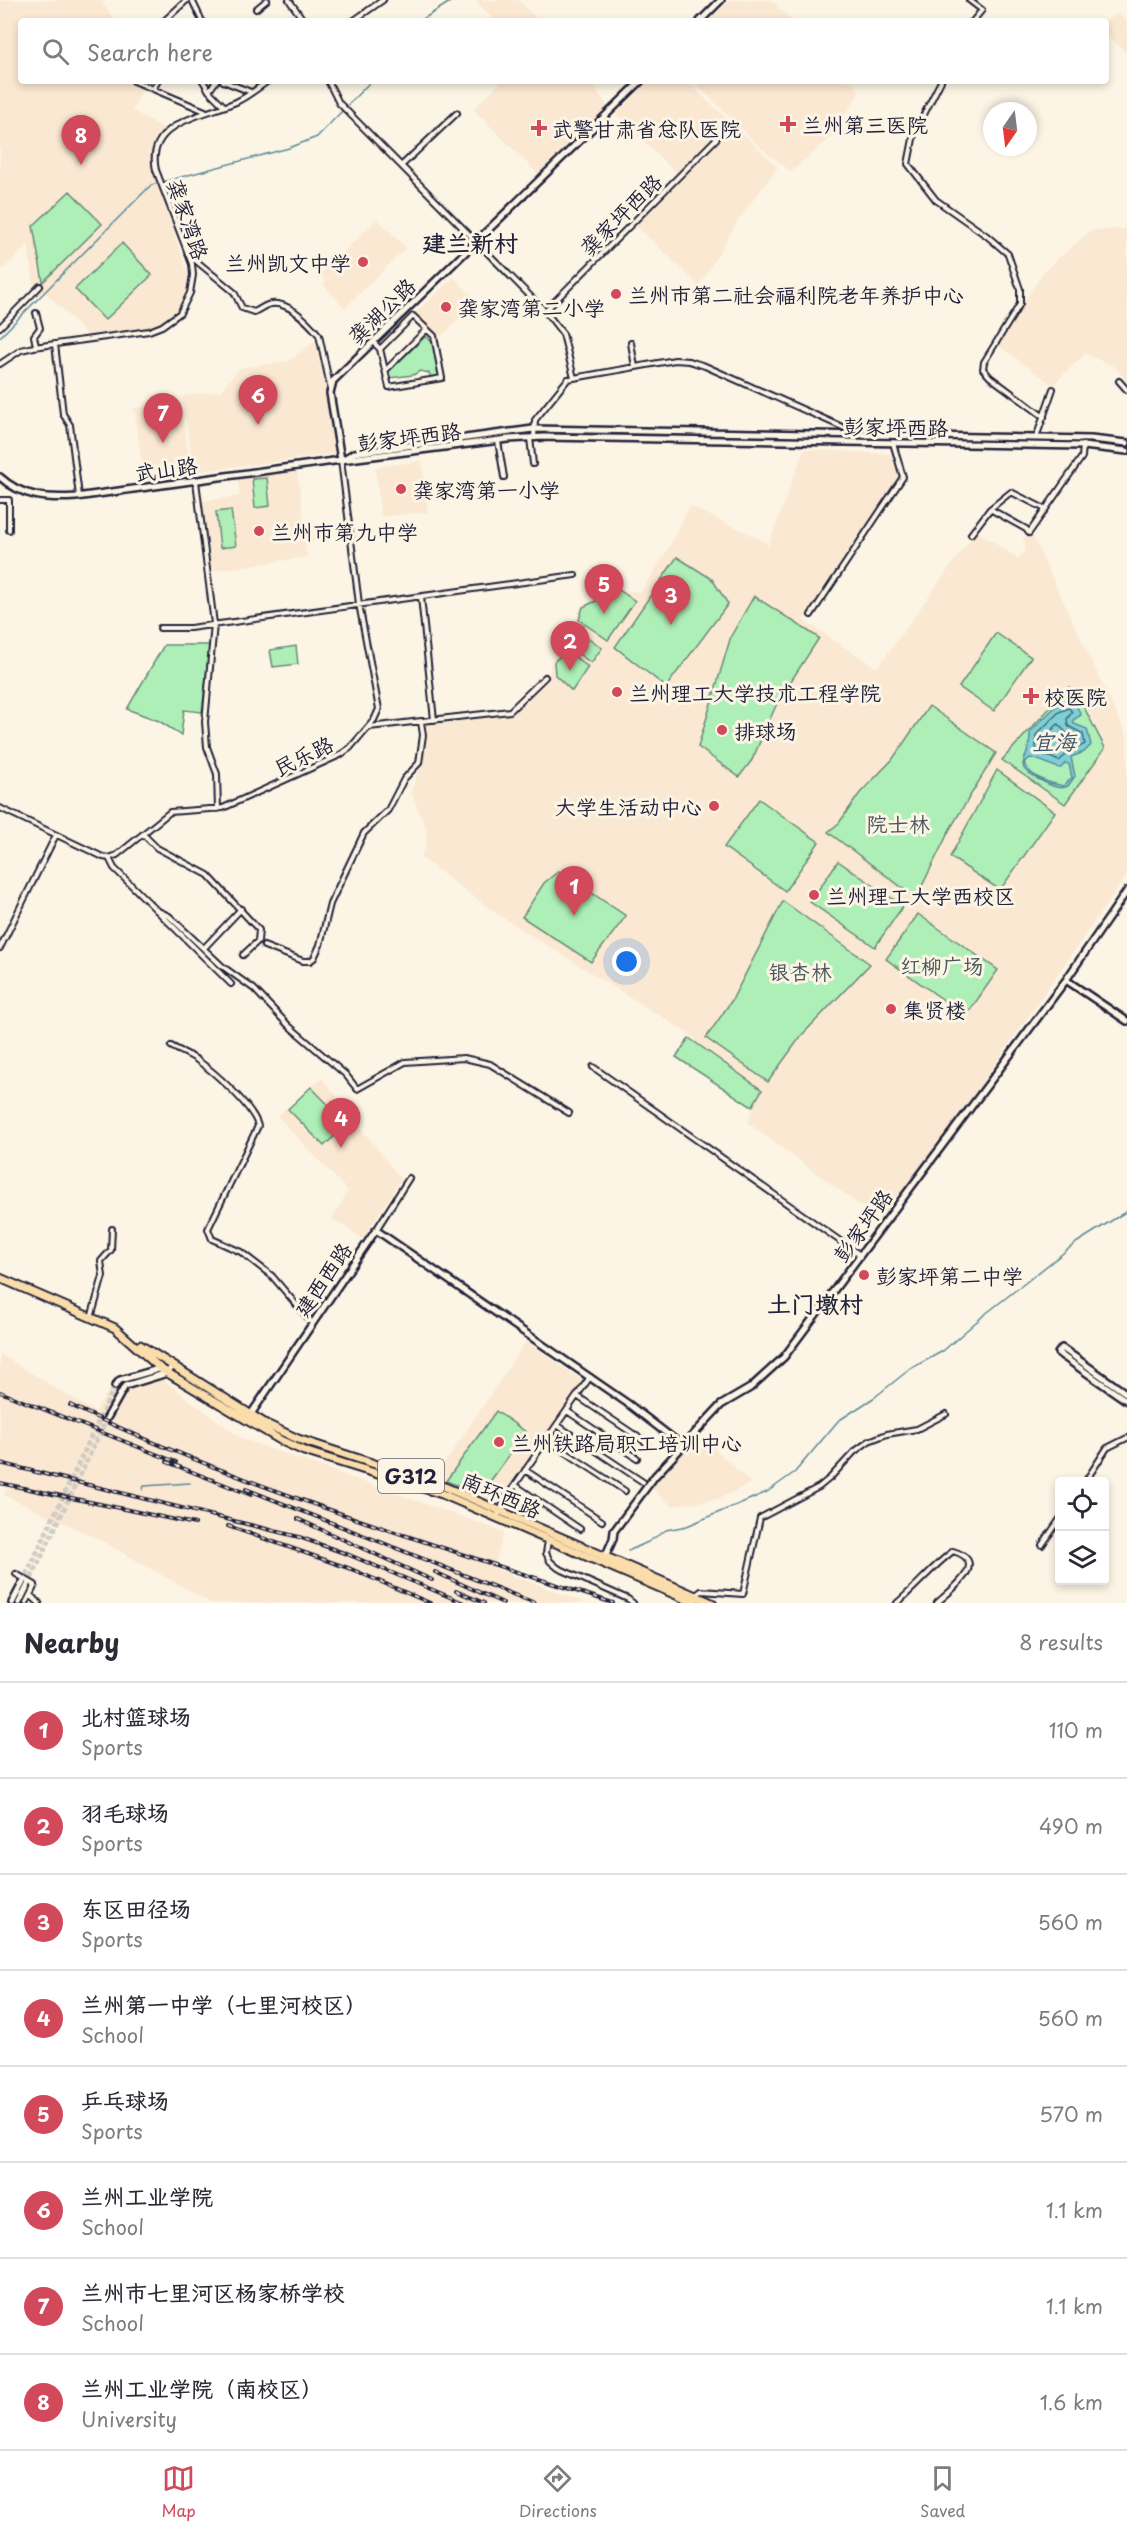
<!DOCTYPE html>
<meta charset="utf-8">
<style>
:root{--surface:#fff;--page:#f7f7f7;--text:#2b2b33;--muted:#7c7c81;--line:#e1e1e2;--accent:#d1495b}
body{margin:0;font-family:"Playpen Sans","LXGW WenKai TC",sans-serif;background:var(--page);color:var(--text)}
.controls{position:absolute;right:18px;bottom:18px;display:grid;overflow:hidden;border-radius:6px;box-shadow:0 3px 9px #0003}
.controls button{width:54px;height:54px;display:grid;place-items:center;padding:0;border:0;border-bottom:2px solid var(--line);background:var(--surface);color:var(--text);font:30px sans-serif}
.compass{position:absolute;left:983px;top:102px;width:54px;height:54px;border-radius:50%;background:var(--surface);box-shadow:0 3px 9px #0003;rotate:194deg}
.you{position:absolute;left:627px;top:962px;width:21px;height:21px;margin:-15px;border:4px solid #fff;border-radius:50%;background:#1a73e8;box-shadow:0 0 0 9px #1a73e833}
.badge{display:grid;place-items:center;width:39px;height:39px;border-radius:50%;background:var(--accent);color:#fff;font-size:20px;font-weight:700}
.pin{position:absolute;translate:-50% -50px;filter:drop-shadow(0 2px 3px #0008)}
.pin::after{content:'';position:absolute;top:32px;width:21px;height:18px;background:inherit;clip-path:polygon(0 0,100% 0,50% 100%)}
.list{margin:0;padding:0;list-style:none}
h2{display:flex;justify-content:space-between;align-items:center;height:78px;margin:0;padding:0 24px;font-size:26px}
h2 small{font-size:20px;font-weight:400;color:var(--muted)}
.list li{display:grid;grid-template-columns:39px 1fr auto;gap:18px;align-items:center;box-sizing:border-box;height:96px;padding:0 24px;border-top:2px solid var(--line)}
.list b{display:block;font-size:22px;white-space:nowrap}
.list p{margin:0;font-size:20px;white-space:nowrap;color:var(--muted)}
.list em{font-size:20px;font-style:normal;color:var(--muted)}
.icon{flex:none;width:33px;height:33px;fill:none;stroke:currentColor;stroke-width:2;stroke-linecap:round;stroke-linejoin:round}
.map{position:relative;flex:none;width:1127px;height:1603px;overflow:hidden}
.search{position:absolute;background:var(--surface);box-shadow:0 3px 9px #0003;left:18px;right:18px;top:18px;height:66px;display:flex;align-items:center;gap:15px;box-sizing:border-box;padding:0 21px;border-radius:6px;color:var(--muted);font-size:22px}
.sheet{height:846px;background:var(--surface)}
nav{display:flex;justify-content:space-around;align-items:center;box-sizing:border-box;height:84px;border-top:2px solid var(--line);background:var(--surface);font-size:16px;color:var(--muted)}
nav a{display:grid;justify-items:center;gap:3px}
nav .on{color:var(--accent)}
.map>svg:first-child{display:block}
.built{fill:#fae8d2}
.green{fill:#aeefb7;stroke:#688879;stroke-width:1.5}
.water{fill:#7fd0d6;stroke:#5a8a98;stroke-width:1.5;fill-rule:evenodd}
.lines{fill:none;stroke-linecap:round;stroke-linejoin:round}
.shore{stroke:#476879;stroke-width:1.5}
.stream{stroke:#5a8a98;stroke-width:1.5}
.secondary-tunnel{stroke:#d0cbc3;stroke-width:5;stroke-dasharray:5 2.5;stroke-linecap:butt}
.street-casing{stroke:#22223b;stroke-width:8}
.secondary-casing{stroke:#22223b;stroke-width:10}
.highway-casing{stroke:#22223b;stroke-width:11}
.street{stroke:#fcf5e5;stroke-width:4}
.secondary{stroke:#fcf5e5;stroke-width:5}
.highway{stroke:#fbddab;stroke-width:7}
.rail-casing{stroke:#22223b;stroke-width:4}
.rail{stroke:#fcf5e5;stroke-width:1.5;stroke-dasharray:4.5;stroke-linecap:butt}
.poi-dot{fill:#d1495b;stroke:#fcf5e5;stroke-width:2}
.labels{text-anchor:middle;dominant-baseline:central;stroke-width:6;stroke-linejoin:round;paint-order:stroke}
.shield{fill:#fcf5e5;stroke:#63616e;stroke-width:1.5}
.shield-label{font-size:20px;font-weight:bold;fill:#22223b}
.poi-label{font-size:21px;fill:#22223b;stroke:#fcf5e5;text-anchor:start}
.street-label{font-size:21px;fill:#22223b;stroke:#fcf5e5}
.park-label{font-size:21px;fill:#45555a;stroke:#fcf5e5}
.water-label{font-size:22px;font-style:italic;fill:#3e566a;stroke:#fcf5e5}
.quarter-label{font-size:24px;font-weight:bold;fill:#22223b;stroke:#fcf5e5}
</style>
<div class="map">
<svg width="1127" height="1603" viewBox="0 0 1127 1603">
<rect width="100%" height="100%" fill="#fcf5e5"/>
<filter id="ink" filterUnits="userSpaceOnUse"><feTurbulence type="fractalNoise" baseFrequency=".0167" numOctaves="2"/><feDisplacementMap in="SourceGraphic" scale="12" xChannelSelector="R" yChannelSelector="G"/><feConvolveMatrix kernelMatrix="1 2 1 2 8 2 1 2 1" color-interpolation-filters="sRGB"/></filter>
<g filter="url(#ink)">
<path class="built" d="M0 0H106L102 3 116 21H21V81H127L143 89 132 110 165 129 155 138 150 161 189 277 187 295 179 310 162 323 135 331 88 336 48 295 34 287 28 245 0 272Z
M475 0H518L539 21H495Z
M730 0H771L792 21H709Z
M1118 13 1127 22V53L1106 34V21H1104Z
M502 81H590L608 107 539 175 473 109Z
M649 81H687L778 167 739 219 699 286 631 221 678 175 616 114Z
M693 81H852L860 92 831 137 791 172 761 148Z
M377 219 406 248 345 308 323 285 326 282 320 275Z
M1127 227V382L1115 367 1085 354 1053 385 996 344 1044 271 1091 230 1123 229Z
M454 277 478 302 439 338 415 313Z
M316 340 326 390 334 454 194 472 182 396 220 391 240 368 289 361Z
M180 401 192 478 145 485 134 408Z
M804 449 890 454 901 478 803 620 877 668 976 531 1018 558 1024 552 1026 543 1022 538 1032 535 1127 736V875L884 1223 748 1123 758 1090 695 1044V1038L497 914 420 857 425 849 427 831 411 792 422 761V737L418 724 504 712 550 672V661L562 650 582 605 619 590 641 592 667 551 690 506 764 541 768 546Z
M422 461 428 512 381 517 375 467Z
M297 471 304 520 310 519 314 542 305 543 307 557 212 571 202 501 240 496 238 479Z
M322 1078 401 1179 363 1239 332 1219 348 1191 277 1116Z
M526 1341 584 1382 496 1504 435 1478Z
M0 1354 95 1412 118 1376 148 1369 241 1438 504 1532 494 1568 586 1603H211L100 1540 4 1495 8 1488 0 1486Z
M699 1433 751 1483 719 1499 672 1506 651 1488Z"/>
<path class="green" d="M70 191 102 224 43 282 33 226Z
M122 243 152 275 105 320 75 289Z
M426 336 433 343 440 376 431 377 429 373 420 371 413 375 389 378 388 372Z
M267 478 270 506 255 508 252 479Z
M231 510 236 546 220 548 216 512Z
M677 557 712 579 728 604 666 687 615 647Z
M619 590 635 601 608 640 579 620 583 607Z
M754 596 819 638 778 701 752 760 739 777 698 747 731 636Z
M575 628 602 648 591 663 567 645Z
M996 633 1031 657 994 711 959 687Z
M164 645H210L202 712 184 710 181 735 159 721 127 709Z
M296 646 298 664 273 667 270 650Z
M566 650 588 667 572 691 555 675 554 662Z
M1069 687 1076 692 1105 748 1065 804 1002 760Z
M929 706 996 753 950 829 916 898 828 832 839 823 860 793 892 760Z
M997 770 1055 812 1000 890 950 857Z
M759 799 819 842 785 891 724 847Z
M838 861 903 906 875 947 810 902Z
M559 871 626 916 591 962 522 917 544 883Z
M783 901 870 964 801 1036 768 1082 706 1038 732 1000Z
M918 914 998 970 966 1016 886 959Z
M689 1038 762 1090 752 1107 676 1057Z
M311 1087 347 1124 324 1146 288 1109Z
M496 1411 526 1432 481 1494 446 1481Z"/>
<path class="water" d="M1070 699 1075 703 1081 715 1073 720 1074 724 1087 729 1091 745 1084 752 1071 757 1075 776 1068 786C1060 790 1053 786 1046 783 1005 764 1032 764 1030 732L1056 706ZM1030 758C1042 759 1050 767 1061 768L1065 763 1069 764 1072 778 1063 786C1049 783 1029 777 1024 763Z"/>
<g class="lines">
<path class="shore" d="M1069 708 1072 712 1067 719 1068 726 1083 734 1085 744 1069 752 1059 761 1036 751V735L1059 712Z
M1058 724 1073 740 1056 752 1044 747V738Z"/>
<path class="stream" d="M420 21 453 0
M0 337 151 185 289 148 317 137 371 81
M143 1490 144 1486 190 1483
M628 1551 648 1542 666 1530 687 1526 767 1492 795 1472 838 1421 875 1397 910 1369 943 1351 984 1315 1076 1243 1127 1211"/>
<path class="secondary-tunnel" d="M23 1582 115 1386
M28 1585 107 1418"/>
<defs>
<path id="street" d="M192 0 202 21
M289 0 304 21
M969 0 982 10 973 21
M256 9 267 0
M164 21 187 0
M353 21 383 0
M134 81 205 111
M203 81 209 91 224 106
M223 81 251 92
M328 81 339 103 545 311 563 334 574 378
M941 81 914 134 908 164 936 200 987 236 1008 254 1020 289V304L984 362 983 369 990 377 1044 417
M153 89 158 81
M209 91 216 81
M402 165 457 113
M189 255 234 292 242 308 254 312C260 310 265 304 272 304 289 302 309 323 319 335L330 386
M545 311 717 138
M0 327 40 286
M373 342 380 349 389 387 442 378 434 336 413 316 380 349
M631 343 635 367
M55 344 63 414 70 425 79 496
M36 346 34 336 40 328 36 313
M0 364 21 350 34 347 149 331 162 326 180 313 190 293 193 275 192 264 156 170C145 122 204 116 236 102 247 97 258 88 268 81
M386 370 427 329
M1119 381 1127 390
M530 438 533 464
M534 438 535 420 568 379 675 360 689 361 705 366 849 430 854 434
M1036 438 1053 389
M498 441 504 477
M196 481 214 624 205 722 207 747 217 774 218 809
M0 500H9V530
M1045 509 1011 492 990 509 1026 529 1029 533 1082 457 1083 445
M971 534 990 509
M421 597 434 720
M811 615 903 477 893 443
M160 628H190L575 575
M369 727 510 711 545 677
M0 808 103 857 109 858 117 855 170 812 223 808 340 755 350 748 374 720 379 709 359 604 341 460
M143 834 157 848 208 875 259 930 258 941 243 955
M109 858 114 868 231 984
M156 910 169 916 222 966 254 989 289 1026 346 1075 357 1089 405 1062 464 1058 490 1064 569 1113
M264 946 303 961H310L314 958 320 945 330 904 364 833 388 810 404 779 419 763 423 735 421 722
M0 948 56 835
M204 948 241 909
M171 1046C179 1051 189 1054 197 1060 214 1072 253 1106 258 1126L208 1229 212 1239 241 1252 272 1276 312 1323
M593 1067 860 1255
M376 1230 409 1178
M91 1318 103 1276 101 1261 111 1250 112 1229
M577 1396 647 1443
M567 1411 637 1458
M557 1425 643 1482
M547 1440 625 1491
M525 1470 602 1521
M1085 1482 1107 1448 1127 1438
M515 1485 580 1529
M497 1517 506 1498 590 1377
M548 1541 546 1553 550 1561 558 1568 628 1599 633 1603
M1042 1545 1060 1519
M16 1574 35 1585 26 1603
M30 1595 39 1603
M695 1596 701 1591 743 1594 760 1518 819 1487 830 1478 854 1452 869 1441 887 1434 917 1429 946 1414
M897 1603C917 1586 932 1567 953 1551 991 1562 951 1590 937 1603"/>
<path id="secondary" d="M700 21 721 0
M341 460 330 393 333 381 641 81
M342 460 354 453 533 429 1091 439 1127 443
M0 477C22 497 47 499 76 497L341 460 508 439 544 437 1083 446 1127 451
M1066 980 1127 1021
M115 1386 120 1380 162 1368
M1127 1394 1062 1348 1058 1353 1127 1401
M249 1417 376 1230 627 1403 683 1446
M107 1418 125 1386 167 1373 173 1366
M605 1557 613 1539 614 1531 655 1476 721 1405 750 1388 784 1357 1066 980 1127 891
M12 1603 23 1582
M19 1603 28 1585"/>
<path id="highway" d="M0 1278 115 1328 161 1369 282 1441 304 1451 442 1494 695 1603
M140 1345 266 1424 298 1439 445 1487 712 1603"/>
</defs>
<use href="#street" class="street-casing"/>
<use href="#secondary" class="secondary-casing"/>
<use href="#highway" class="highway-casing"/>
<use href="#street" class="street"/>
<use href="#secondary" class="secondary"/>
<use href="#highway" class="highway"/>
<defs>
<path id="rail" d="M0 1392 176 1462
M70 1405C244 1488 429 1543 613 1603
M167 1462 251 1495
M0 1463 299 1537 347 1554 464 1603
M0 1483 195 1524
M246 1489 535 1603
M298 1519 432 1580
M228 1526 351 1569 430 1603
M435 1572 503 1603
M456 1591 484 1603"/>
</defs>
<use href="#rail" class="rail-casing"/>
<use href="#rail" class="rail"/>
</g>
</g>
<g class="poi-dot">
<path d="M785 115h6v6h6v6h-6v6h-6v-6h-6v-6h6z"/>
<path d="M536 119h6v6h6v6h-6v6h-6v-6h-6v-6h6z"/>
<circle cx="363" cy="262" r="6"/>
<circle cx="616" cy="294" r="6"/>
<circle cx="446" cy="307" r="6"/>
<circle cx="401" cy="489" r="6"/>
<circle cx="259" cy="531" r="6"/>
<circle cx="617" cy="692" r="6"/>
<path d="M1028 687h6v6h6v6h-6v6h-6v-6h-6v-6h6z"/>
<circle cx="722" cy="730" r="6"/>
<circle cx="714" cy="806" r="6"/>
<circle cx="814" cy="895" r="6"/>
<circle cx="891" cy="1009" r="6"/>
<circle cx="864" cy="1275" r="6"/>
<circle cx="499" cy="1442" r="6"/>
</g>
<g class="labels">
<rect class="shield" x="378" y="1459" width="66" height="34" rx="4.5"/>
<g class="shield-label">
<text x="411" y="1476">G312</text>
</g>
<g class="poi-label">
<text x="802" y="124">兰州第三医院</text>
<text x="552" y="128">武警甘肃省总队医院</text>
<text x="351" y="262" text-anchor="end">兰州凯文中学</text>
<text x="628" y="294">兰州市第二社会福利院老年养护中心</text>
<text x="458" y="307">龚家湾第二小学</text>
<text x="413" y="489">龚家湾第一小学</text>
<text x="271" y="531">兰州市第九中学</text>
<text x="629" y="692">兰州理工大学技术工程学院</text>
<text x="1044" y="696">校医院</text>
<text x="734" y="730">排球场</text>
<text x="702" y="806" text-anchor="end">大学生活动中心</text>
<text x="826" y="895">兰州理工大学西校区</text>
<text x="903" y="1009">集贤楼</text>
<text x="876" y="1275">彭家坪第二中学</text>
<text x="511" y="1442">兰州铁路局职工培训中心</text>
</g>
<g class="street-label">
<text transform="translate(620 214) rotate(-45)">龚家坪西路</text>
<text transform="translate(189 219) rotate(71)">龚家湾路</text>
<text transform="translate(381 310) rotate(-44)">龚湖公路</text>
<text transform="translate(896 426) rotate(1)">彭家坪西路</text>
<text transform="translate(409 436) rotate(-7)">彭家坪西路</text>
<text transform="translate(166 468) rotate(-8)">武山路</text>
<text transform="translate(303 755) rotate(-26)">民乐路</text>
<text transform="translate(862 1225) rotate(-54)">彭家坪路</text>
<text transform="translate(322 1279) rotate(-56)">建西西路</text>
<text transform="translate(502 1494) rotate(23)">南环西路</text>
</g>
<g class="park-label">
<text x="898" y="823">院士林</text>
<text x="942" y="965">红柳广场</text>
<text x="800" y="971">银杏林</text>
</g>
<g class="water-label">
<text x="1054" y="740">宜海</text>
</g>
<g class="quarter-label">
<text x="470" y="242">建兰新村</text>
<text x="815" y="1303">土门墩村</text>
</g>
</g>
</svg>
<div class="controls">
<button><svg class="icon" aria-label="locate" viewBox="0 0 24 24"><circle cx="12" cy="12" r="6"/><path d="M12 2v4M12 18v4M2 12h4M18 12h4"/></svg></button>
<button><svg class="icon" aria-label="layers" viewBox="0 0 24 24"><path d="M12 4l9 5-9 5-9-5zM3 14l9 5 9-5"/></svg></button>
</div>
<svg class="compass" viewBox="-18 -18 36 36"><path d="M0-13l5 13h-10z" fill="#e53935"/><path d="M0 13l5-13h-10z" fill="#7c7c81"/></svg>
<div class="you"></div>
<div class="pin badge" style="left:574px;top:916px">1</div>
<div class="pin badge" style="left:570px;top:671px">2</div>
<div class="pin badge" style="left:671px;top:625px">3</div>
<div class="pin badge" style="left:341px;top:1148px">4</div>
<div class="pin badge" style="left:604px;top:614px">5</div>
<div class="pin badge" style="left:258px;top:425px">6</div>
<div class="pin badge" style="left:163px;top:443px">7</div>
<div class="pin badge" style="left:81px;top:165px">8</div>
<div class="search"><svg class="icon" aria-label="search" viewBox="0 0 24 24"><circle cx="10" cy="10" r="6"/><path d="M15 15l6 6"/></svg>Search here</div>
</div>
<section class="sheet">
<h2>Nearby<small>8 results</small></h2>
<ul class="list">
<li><span class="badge">1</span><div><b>北村篮球场</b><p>Sports</p></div><em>110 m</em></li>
<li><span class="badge">2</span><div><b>羽毛球场</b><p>Sports</p></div><em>490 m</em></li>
<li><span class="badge">3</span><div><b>东区田径场</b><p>Sports</p></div><em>560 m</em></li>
<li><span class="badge">4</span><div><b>兰州第一中学（七里河校区）</b><p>School</p></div><em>560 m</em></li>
<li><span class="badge">5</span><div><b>乒乓球场</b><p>Sports</p></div><em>570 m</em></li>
<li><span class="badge">6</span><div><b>兰州工业学院</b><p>School</p></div><em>1.1 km</em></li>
<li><span class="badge">7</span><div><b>兰州市七里河区杨家桥学校</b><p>School</p></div><em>1.1 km</em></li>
<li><span class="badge">8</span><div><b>兰州工业学院（南校区）</b><p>University</p></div><em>1.6 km</em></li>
</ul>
</section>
<nav>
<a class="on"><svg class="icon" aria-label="map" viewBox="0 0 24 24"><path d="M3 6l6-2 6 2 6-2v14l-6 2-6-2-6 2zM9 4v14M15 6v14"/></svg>Map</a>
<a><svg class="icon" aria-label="directions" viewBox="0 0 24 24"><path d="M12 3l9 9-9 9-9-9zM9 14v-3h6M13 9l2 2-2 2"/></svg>Directions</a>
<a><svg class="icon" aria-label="saved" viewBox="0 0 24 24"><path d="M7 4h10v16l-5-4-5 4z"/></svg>Saved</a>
</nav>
